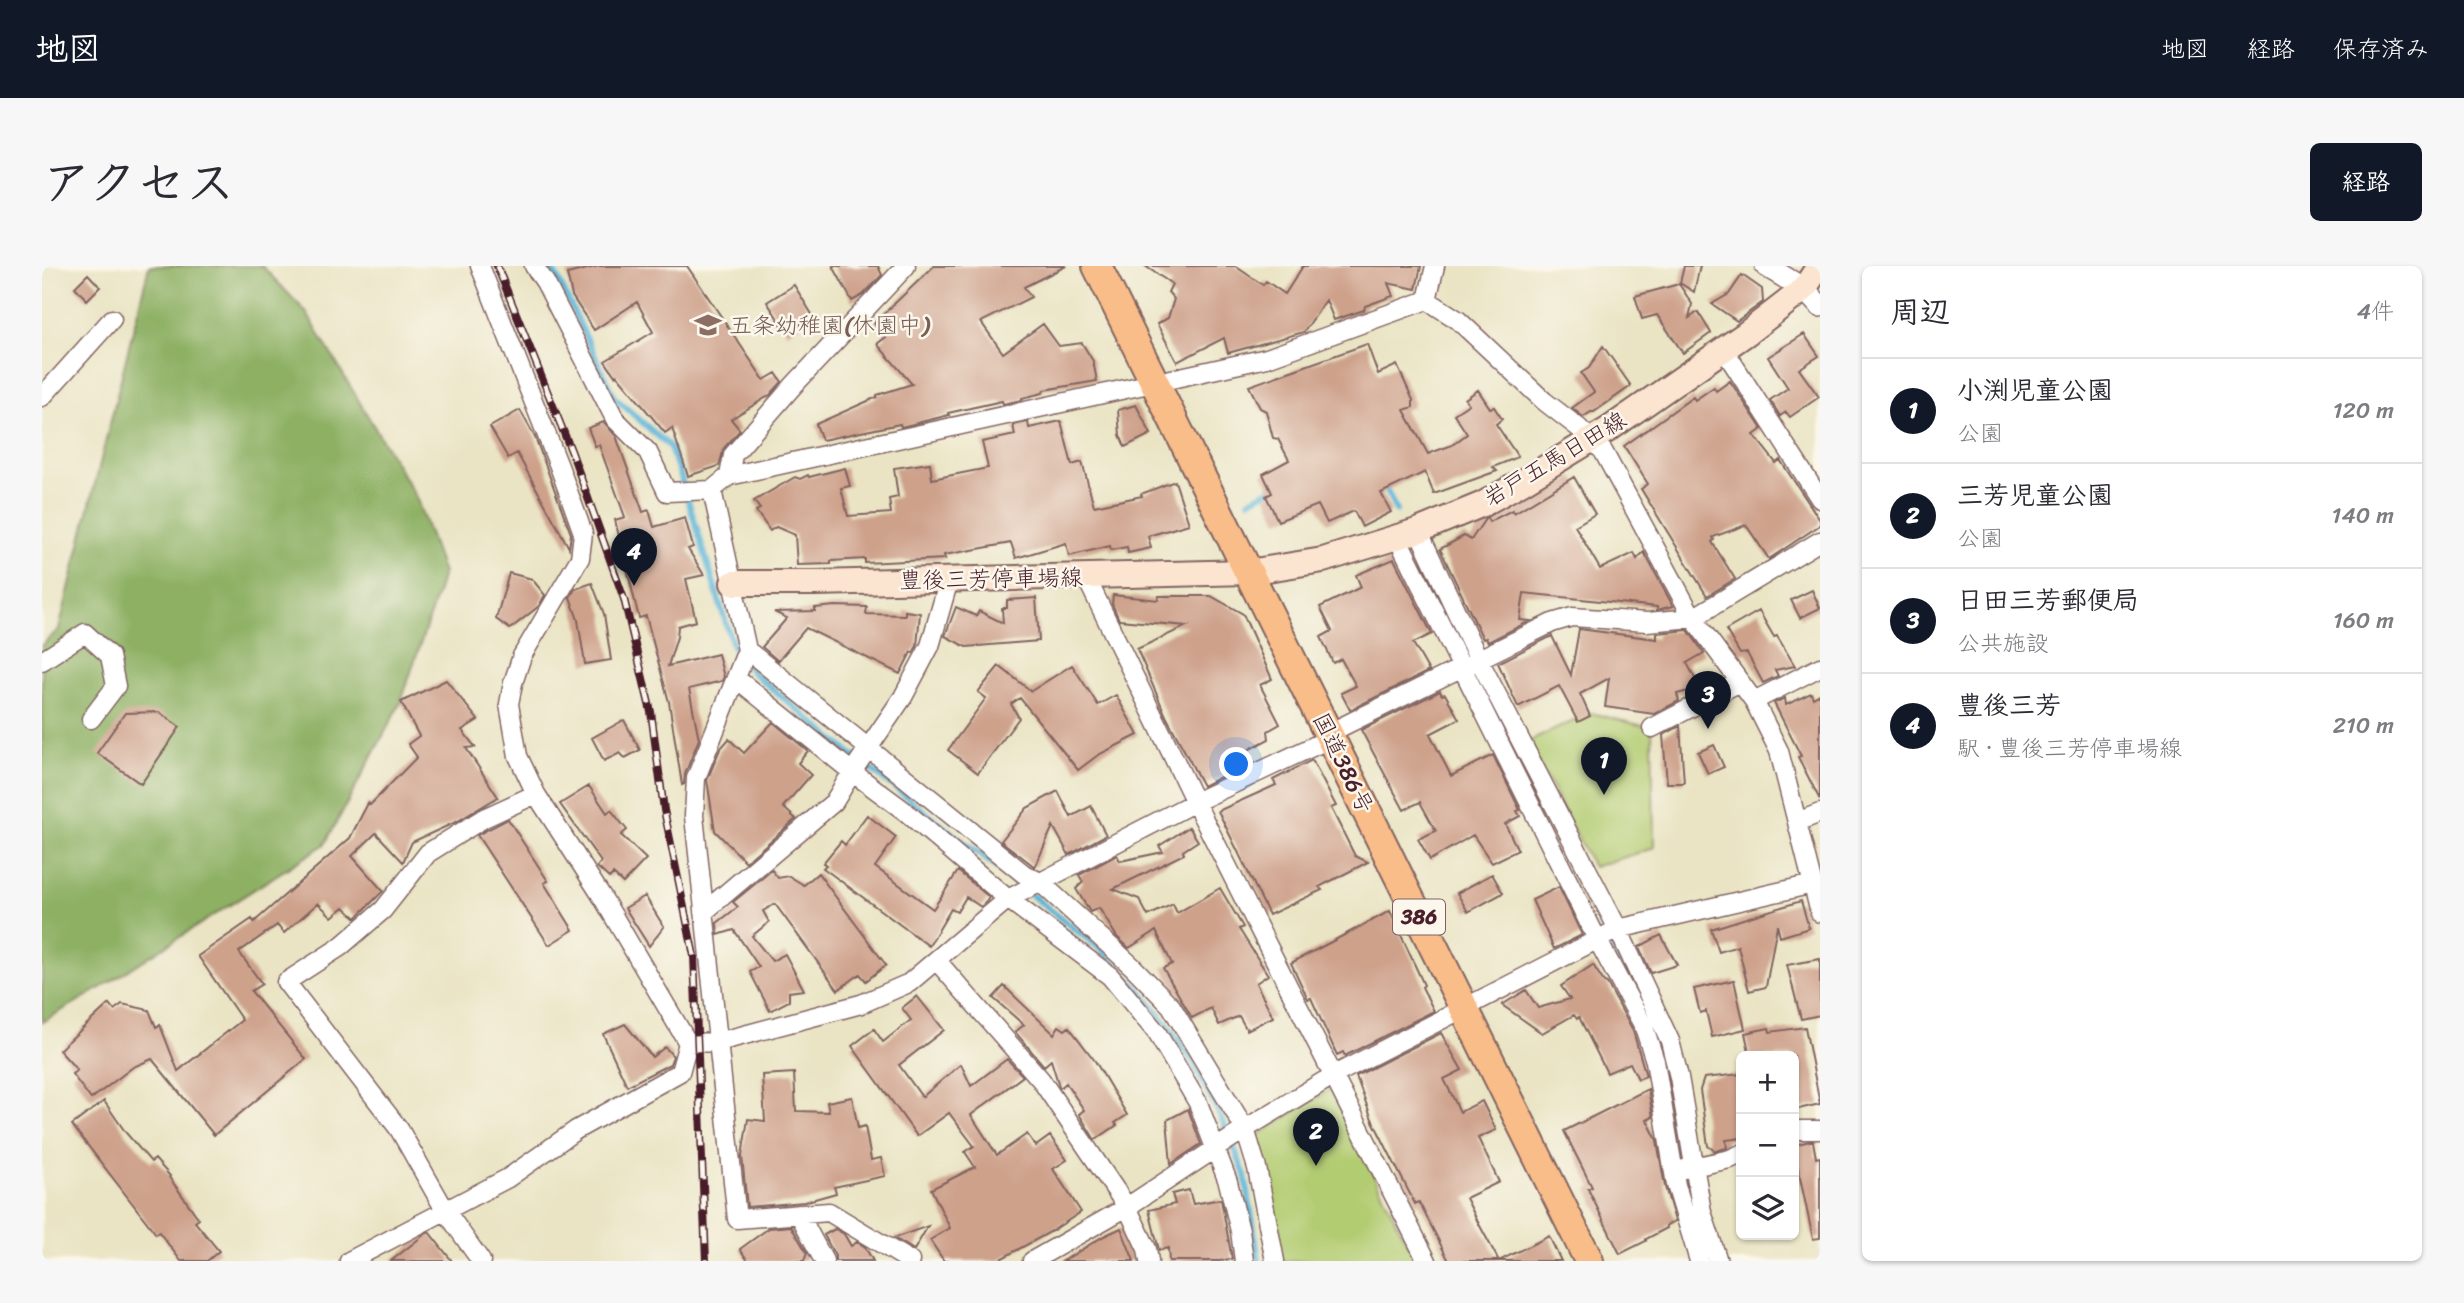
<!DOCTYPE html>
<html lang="ja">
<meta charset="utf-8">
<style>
:root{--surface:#fff;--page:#f7f7f7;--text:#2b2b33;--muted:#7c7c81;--line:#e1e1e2;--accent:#111827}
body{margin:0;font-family:Sriracha,"Klee One",sans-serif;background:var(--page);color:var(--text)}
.controls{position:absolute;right:21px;bottom:21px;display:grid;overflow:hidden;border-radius:10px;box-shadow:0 2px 5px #0004}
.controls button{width:63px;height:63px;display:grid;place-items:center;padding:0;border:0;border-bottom:2px solid var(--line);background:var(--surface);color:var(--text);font:35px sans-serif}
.you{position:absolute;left:1195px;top:499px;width:24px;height:24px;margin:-18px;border:5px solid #fff;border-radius:50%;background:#1a73e8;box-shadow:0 0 0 10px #1a73e833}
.badge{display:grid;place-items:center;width:46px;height:46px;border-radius:50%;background:var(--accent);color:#fff;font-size:23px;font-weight:700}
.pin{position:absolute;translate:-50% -58px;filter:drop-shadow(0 2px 4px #0008)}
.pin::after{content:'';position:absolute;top:37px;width:24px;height:21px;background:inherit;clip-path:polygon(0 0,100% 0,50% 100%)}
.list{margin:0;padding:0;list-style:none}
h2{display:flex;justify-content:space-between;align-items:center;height:91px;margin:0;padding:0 28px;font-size:30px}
h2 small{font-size:23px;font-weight:400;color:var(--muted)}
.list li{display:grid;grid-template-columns:46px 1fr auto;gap:21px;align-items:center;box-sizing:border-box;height:105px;padding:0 28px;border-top:2px solid var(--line)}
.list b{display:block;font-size:26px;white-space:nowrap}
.list p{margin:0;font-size:23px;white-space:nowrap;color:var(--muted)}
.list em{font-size:23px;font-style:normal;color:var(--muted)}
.icon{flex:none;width:38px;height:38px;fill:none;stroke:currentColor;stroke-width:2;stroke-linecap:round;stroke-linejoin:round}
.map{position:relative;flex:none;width:1778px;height:995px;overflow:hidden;border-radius:10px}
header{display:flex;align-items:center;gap:42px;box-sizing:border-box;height:98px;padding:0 35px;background:var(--accent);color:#fff}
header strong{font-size:33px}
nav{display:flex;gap:38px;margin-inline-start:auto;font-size:24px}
.intro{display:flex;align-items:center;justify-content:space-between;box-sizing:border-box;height:168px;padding:0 42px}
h1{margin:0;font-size:49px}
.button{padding:18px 32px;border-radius:10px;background:var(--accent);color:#fff;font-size:24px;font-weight:700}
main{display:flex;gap:42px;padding:0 42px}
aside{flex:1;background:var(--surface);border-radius:10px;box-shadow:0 2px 5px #0004}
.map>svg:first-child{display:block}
.green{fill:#b2cc71;stroke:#7e764e;stroke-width:2}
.forest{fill:#8db063;stroke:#6c6847;stroke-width:2}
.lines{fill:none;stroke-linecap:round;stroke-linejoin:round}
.stream{stroke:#5cb5d9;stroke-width:6}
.building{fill:#cea18b}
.minor-casing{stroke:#826461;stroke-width:21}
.tertiary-casing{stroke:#826461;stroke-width:24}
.secondary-casing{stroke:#826461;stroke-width:28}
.trunk-casing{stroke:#826461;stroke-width:32}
.minor{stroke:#fff;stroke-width:18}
.tertiary{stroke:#fff;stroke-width:21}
.secondary{stroke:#fce5d0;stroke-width:24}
.trunk{stroke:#f8bd89;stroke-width:28}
.rail-casing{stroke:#4a1f2b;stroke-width:8}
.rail{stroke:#fbf7ec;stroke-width:5;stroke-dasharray:16;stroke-linecap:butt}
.labels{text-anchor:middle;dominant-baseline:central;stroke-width:5;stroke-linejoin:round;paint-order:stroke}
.shield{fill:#fbf7ec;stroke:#7f6065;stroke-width:2}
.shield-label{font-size:21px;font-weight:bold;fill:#4a1f2b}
.education-label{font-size:23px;fill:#785e54;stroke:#fbf7ec;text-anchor:start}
.street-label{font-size:23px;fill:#4a1f2b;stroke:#fbf7ec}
</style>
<header>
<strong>地図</strong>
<nav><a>地図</a><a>経路</a><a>保存済み</a></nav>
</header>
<div class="intro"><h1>アクセス</h1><a class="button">経路</a></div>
<main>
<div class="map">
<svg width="1778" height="995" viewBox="0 0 1778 995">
<rect width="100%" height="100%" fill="#fbf7ec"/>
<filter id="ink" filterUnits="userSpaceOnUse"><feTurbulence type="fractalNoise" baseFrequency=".0143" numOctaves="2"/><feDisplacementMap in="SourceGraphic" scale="14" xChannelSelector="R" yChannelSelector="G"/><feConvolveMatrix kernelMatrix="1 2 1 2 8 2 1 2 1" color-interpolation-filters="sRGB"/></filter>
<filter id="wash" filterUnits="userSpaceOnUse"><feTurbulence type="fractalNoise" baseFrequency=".00686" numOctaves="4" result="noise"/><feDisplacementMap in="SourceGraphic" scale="28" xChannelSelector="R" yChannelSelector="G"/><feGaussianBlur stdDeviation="1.57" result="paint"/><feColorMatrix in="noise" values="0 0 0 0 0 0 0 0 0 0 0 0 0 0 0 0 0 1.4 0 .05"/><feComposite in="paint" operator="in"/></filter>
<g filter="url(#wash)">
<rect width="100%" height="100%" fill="#eae4c4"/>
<path class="green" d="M1549 447 1610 462 1612 582 1551 601 1486 476Z
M1289 823 1374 995H1239L1213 871Z"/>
<path class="forest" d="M107 0H220L264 46 374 231 401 307 395 328 359 436 283 578 52 726 0 756V379L17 363Z"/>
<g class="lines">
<path class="stream" d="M507 0 516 13 573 132 627 180 638 208 692 383 710 406 807 486 1058 683 1098 725 1126 759 1151 797 1185 864 1203 909 1217 995
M1342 218 1354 245
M1207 235 1233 221
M1376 285 1428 396 1600 739
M1609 758 1620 779 1646 931"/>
</g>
<g id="blocks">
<path class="building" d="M557 0H645L722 114 734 107 740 116 728 129 689 153 698 164 682 182 677 200 646 210 630 162 623 167 575 109 573 110 563 95 611 66 595 36 552 64 530 30 525 8Z
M791 0H836L840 9 821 29 810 35Z
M892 0H1024L982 21 989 31 939 56 961 87 1001 58 1017 80 1040 77 1051 95 1055 115 1002 124 1001 127 980 132V134L961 138 960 135 906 147 907 149 859 161 858 158 780 174 774 158 835 131V129L870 118 835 78 844 71 832 57Z
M1103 0H1193L1221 19 1224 15 1243 28 1261 0H1379L1374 23 1346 17 1351 30 1323 40 1322 44 1292 54 1284 34 1262 66 1186 87 1182 72 1135 96 1115 58 1126 52 1132 33 1126 26 1130 18Z
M1642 0H1658L1652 26 1638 17Z
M46 8 58 21 45 34 33 21Z
M1700 9 1720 23 1721 36 1695 55 1670 38 1687 28Z
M1637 18 1650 38 1647 52 1656 46 1669 67 1641 87 1615 49 1600 53 1593 30Z
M752 19 771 50 745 67 725 36Z
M1762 68 1777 90 1757 103 1777 131 1748 151 1744 146 1738 150 1728 134 1746 122 1726 91Z
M1325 78 1336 108 1355 99 1371 134V141L1362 144 1386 188 1410 179 1425 168 1412 148 1427 138 1423 133 1436 124 1448 142 1452 141 1460 153 1454 158 1476 191 1451 201 1455 205 1392 228 1383 206 1339 227 1349 246 1320 261 1312 245 1285 257 1276 239 1236 255 1224 230 1230 227 1221 208 1247 194 1236 173 1231 172 1224 145 1218 142 1207 120Z
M1561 80 1589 120 1552 146H1549L1541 151 1530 142 1552 126 1539 107 1547 102Z
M1688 115 1720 163 1712 169 1734 197 1738 194 1778 254V259L1727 293 1704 259 1671 271 1672 274 1670 276 1693 313 1665 330 1599 223 1606 218 1582 180 1651 131 1653 134 1672 121 1674 125Z
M1094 139 1109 168 1083 181 1078 169 1076 144Z
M478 144 493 171 529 268 527 282 475 187 466 192 448 161Z
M1019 155 1030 199 1040 196 1052 240 1100 230 1099 228 1133 215 1147 258 1106 270 1109 282 1086 287 1085 281 1069 284 1068 280 1027 290 1024 277 974 292 969 277 902 289 903 293 823 297V293L789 295V298L755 299 753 269 734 261 728 265 714 245 718 243 712 235 753 211 758 213 766 209 767 211 803 202 808 220 799 222 806 250 849 247 847 233 856 231 852 202 888 197 890 213 946 202 940 176 973 169 971 159 986 156 987 162Z
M562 156 574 170 601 246 607 244 612 261 643 252 651 281 646 283 662 309 644 313 654 355 636 360 635 371 626 400 676 388 682 411 680 415 647 423 657 473 643 508 642 518 640 519 627 436 604 350 597 352 573 254 583 251 557 179 553 180 546 162Z
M1532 211 1553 248 1533 260 1558 303 1592 287 1595 293 1602 286 1631 340 1615 344V341L1482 327 1478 354 1488 355 1446 376 1444 372 1441 373 1398 283 1422 270 1429 274 1443 253 1445 252 1447 256 1470 244 1472 247Z
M1352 293 1390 368 1371 377 1387 405 1308 444 1299 427 1314 420 1299 393 1291 397 1279 371 1290 365 1278 341 1319 321 1314 309Z
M467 307 490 313 503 329 497 340 468 363 454 353Z
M550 317 562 348 569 394 543 398 536 354 528 331 533 323Z
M1770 324 1778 342 1758 352 1749 334Z
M1071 329 1116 334 1117 330H1169L1201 348 1230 413 1218 419 1238 458 1226 465 1227 473 1187 494 1192 504 1161 520 1124 450 1095 383 1145 360 1077 354 1070 338Z
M994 332 997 375 924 381 903 370 914 341 934 350 937 345 961 357 960 342H965V334Z
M793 340 825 341 824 348 863 349V345L878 347 875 380 871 387 869 386 858 408 764 362 736 395 720 381 745 352 732 346 773 345V342Z
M1717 345 1732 371 1735 370 1753 400 1733 404 1736 410 1721 417 1705 387 1698 388 1684 364Z
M1537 363 1615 373V367L1646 364 1662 387 1645 397 1658 422 1635 428 1637 435 1612 448 1563 441 1567 412 1538 428 1548 450 1536 456 1517 420 1476 441 1456 397 1510 370 1529 409Z
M1030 399 1056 439 1074 429 1096 469 1056 489 1036 504 978 432 969 438 977 452 936 507 906 484 944 432 936 426 957 400 989 425Z
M404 414 436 454 420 464 433 481 424 482 456 531 416 555 370 576 361 596 334 567 310 590 341 625 314 652 302 641 290 651 276 637 242 667 235 659 197 686 220 718 209 725 264 793 172 869 110 793 91 801 49 833 30 808 35 804 17 784 67 738 72 744 80 738 107 744 114 761 118 759 136 805 200 754 156 690 210 653 212 656 308 572 326 537 328 539 375 491 366 478 377 470 359 436Z
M1398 425 1400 429 1403 428 1417 453 1388 468 1409 510 1451 489 1478 544 1475 545 1478 550 1463 558 1476 584 1450 597 1431 569 1388 594 1376 573 1394 565 1378 536 1362 544 1319 464Z
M1769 427 1771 432 1778 428V534L1756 491 1759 490 1732 437 1743 432 1744 439Z
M117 446 138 461 99 518 55 487 83 447Z
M582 454 598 484 583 492 578 487 562 495 550 472Z
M731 456 766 485 756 497 769 509 741 541 754 553 704 596 673 565 665 514 678 483 687 473 702 487Z
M1638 460 1642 517H1625L1621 469Z
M1672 479 1682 501 1666 508 1656 486Z
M1270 494 1294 540 1289 542 1313 590 1326 596 1277 621 1280 624 1227 649 1176 545 1234 519 1231 514Z
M547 520 565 547 569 544 585 564 579 569 604 593 581 617 571 608 567 612 555 601 559 596 518 538Z
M1016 525 1029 551 1049 540 1064 569 1027 589 1011 560 993 601 959 575 985 542Z
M825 549 854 571 833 601 891 643 916 605 947 631 945 635 939 641 924 631 915 646 909 643 887 680 781 602 784 599 781 597 799 575 803 579Z
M466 553 506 615 502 617 531 664 507 679 435 569Z
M1147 561 1156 575 1141 585 1142 588 1071 623 1097 633 1106 650 1131 638 1135 647 1178 622 1201 661 1197 663 1226 709 1214 717 1231 751 1205 764 1197 750 1177 759 1169 742 1150 752 1121 702 1130 698 1114 665 1087 682 1075 671 1057 642 1048 646 1034 623 1041 616 1037 609 1075 589 1078 595 1121 586 1117 580Z
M730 604 736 612 747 610 762 619 776 607 844 699 824 715 818 708 796 724 733 638 721 645 727 656 710 670 730 695 743 688 762 724 747 726V735L728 745 708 706 717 701 692 664 676 669 675 657 696 641 691 636Z
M1450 608 1461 627 1426 646 1415 627Z
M1517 621 1540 669 1512 683 1490 634Z
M603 630 622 661 607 680 583 642Z
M1759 635 1767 662 1738 671 1735 659 1724 721 1707 725 1696 680 1677 686 1669 663Z
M1348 645 1382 719 1380 721 1392 745 1303 790 1301 786 1295 789 1269 732 1266 733 1249 697Z
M1619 669 1635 699 1609 707 1597 681Z
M1778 693V749L1759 753 1745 699Z
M1551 699 1562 716 1565 717 1591 765 1604 810 1596 813 1588 797 1565 807 1537 751 1535 753 1532 749 1500 767 1460 739 1484 724 1496 742 1528 733 1519 720Z
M1692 714 1703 763 1670 771 1664 745 1658 747 1652 723Z
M962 720 1012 768 1017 760 1023 764 1027 761 1053 795 1085 849 1073 857 1075 859 1053 874 1037 848 1042 844 1024 817 1018 822 1017 820 1009 794 1002 800 973 766 982 759 951 732Z
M875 730 902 764 857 799 880 831 919 798 929 820 965 793 981 810 929 849 955 889 985 868 994 880 1008 870 1025 894 1011 903 1039 946 1010 965 955 995H902L888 974 908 962 889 923 933 901 923 886 932 880 907 847 875 870 810 780 832 763 841 776 869 754 860 742Z
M583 758 610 791 623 781 631 790 628 798 585 820 561 768Z
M1763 761 1778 838 1752 844V790H1708L1703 767 1727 762 1728 766Z
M1399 767 1420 804 1402 813 1418 846 1440 835 1454 864 1436 872 1457 916 1424 932 1438 960 1457 995 1507 970 1519 995H1407L1377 936 1373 938 1330 853 1314 810Z
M752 807 754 845 787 846 785 836 810 831 816 862 823 860 829 894 839 892 843 910 792 921 794 927 762 936 705 941 700 890 706 853 723 855 720 809Z
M1699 808V872L1684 874 1685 882 1673 885 1666 880 1658 824 1662 812Z
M1606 823 1611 851 1605 854 1615 874 1623 921 1633 955 1624 960 1625 962 1604 973V975L1578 988 1546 923 1550 921 1522 865Z
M62 835 84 867 109 896 113 893 128 910 127 911 157 953 153 956 177 985 165 995H139L117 966 114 968 30 859Z
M1146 843 1159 878 1129 898 1125 854Z
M1768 875H1771L1774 892 1778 891V972L1771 973 1752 883V879Z
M1147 924 1151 938 1179 933 1190 993 1178 995H1127L1126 982 1117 984 1107 944 1133 938 1130 928Z
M749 960 765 987 762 995H706L698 983 727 962Z
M886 960 872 984 852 972Z
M1079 962 1092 995H1021L1062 970Z
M793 963 802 968 809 980 815 976 823 981 831 995H793V990L782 969Z
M387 966 410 995H349L383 968Z"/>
</g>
</g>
<g filter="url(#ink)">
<use href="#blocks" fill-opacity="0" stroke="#826461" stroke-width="2"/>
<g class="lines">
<defs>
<path id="minor" d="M492 0 503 16 573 153 606 186 625 226 670 224 687 210 1225 92 1385 34
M1385 34 1416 54 1502 135 1537 162 1561 185 1651 352 1712 435 1737 485 1778 647
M1385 34 1393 0
M1681 82 1778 233
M0 131 70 53
M687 210 691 189 751 120 864 0
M670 224 705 384 654 512 652 550 695 953 787 946 868 995
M1378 264 1382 277 1436 392 1576 663 1628 775 1637 811 1660 946 1676 995
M1355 271 1555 673 1602 761 1613 795 1634 919 1657 995
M1044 311 1153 536 1385 995
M705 384 982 608 998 616 1091 701 1129 740 1203 863 1215 902 1233 995
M0 395 43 367 68 390 74 420 49 453
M695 413 810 506 864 546 966 633 1068 710 1115 767 1156 837 1186 916 1198 965 1202 995
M1712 435 1778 401
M1610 462 1698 416
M1287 467 1510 357 1530 351 1605 356 1651 352 1778 275
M1755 556 1778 547
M662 646 792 536 810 506 861 431 888 380 907 314
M895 695 999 814 1085 941 1105 983 1107 995
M646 777 676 776 819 738 867 717 966 633 1153 536 1289 472
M1752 864H1778
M1642 903 1688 893 1699 888
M757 948 782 995
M307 995 466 912 534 864 638 806 646 777 559 629 494 528 476 490 467 438 471 417 480 390 538 292 541 267 517 200 438 0
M439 995 403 944 357 863 244 716 298 681 341 644 386 587 442 552 494 528
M990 995 1085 941 1203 863 1292 809 1576 663 1771 618"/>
<path id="tertiary" d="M1724 0 1762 23 1778 40"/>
<path id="secondary" d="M691 317H773L1207 306 1281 294 1378 264 1441 238 1480 216 1567 163 1705 67 1762 23 1777 0"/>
<path id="trunk" d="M1055 0 1547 995"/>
</defs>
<use href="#minor" class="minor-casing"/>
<use href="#tertiary" class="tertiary-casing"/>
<use href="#secondary" class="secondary-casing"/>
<use href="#trunk" class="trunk-casing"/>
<use href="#minor" class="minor"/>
<use href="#tertiary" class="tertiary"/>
<use href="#secondary" class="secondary"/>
<use href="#trunk" class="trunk"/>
<defs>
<path id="rail" d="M455 0 530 187 582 333 609 446 622 544 652 690 664 995"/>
</defs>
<use href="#rail" class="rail-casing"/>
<use href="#rail" class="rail"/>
</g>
</g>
<defs>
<symbol id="school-bare" viewBox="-9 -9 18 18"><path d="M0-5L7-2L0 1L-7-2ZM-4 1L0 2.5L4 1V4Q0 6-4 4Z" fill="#8d6e63" stroke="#fbf7ec" stroke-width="2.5" paint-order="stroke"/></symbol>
</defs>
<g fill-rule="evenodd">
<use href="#school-bare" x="647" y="40" width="38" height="38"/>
</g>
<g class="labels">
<rect class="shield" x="1351" y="633.5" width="52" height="35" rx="5"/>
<g class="shield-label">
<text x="1377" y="651">386</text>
</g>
<g class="education-label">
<text x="687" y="59">五条幼稚園(休園中)</text>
</g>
<g class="street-label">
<text transform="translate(1513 193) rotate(-31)">岩戸五馬日田線</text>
<text transform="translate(949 313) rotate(-1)">豊後三芳停車場線</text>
<text transform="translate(1301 497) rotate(64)">国道386号</text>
</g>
</g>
</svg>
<div class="controls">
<button>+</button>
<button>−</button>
<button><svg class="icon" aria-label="layers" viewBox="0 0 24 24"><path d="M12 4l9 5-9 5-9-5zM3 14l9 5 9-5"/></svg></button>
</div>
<div class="you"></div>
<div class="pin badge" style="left:1562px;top:529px">1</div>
<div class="pin badge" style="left:1274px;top:900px">2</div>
<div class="pin badge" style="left:1666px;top:463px">3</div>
<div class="pin badge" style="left:592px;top:320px">4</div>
</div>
<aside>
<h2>周辺<small>4件</small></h2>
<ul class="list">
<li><span class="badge">1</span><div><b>小渕児童公園</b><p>公園</p></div><em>120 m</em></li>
<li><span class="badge">2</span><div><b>三芳児童公園</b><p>公園</p></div><em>140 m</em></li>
<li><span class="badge">3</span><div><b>日田三芳郵便局</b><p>公共施設</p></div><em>160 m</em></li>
<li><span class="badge">4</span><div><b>豊後三芳</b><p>駅 · 豊後三芳停車場線</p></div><em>210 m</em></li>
</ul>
</aside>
</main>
